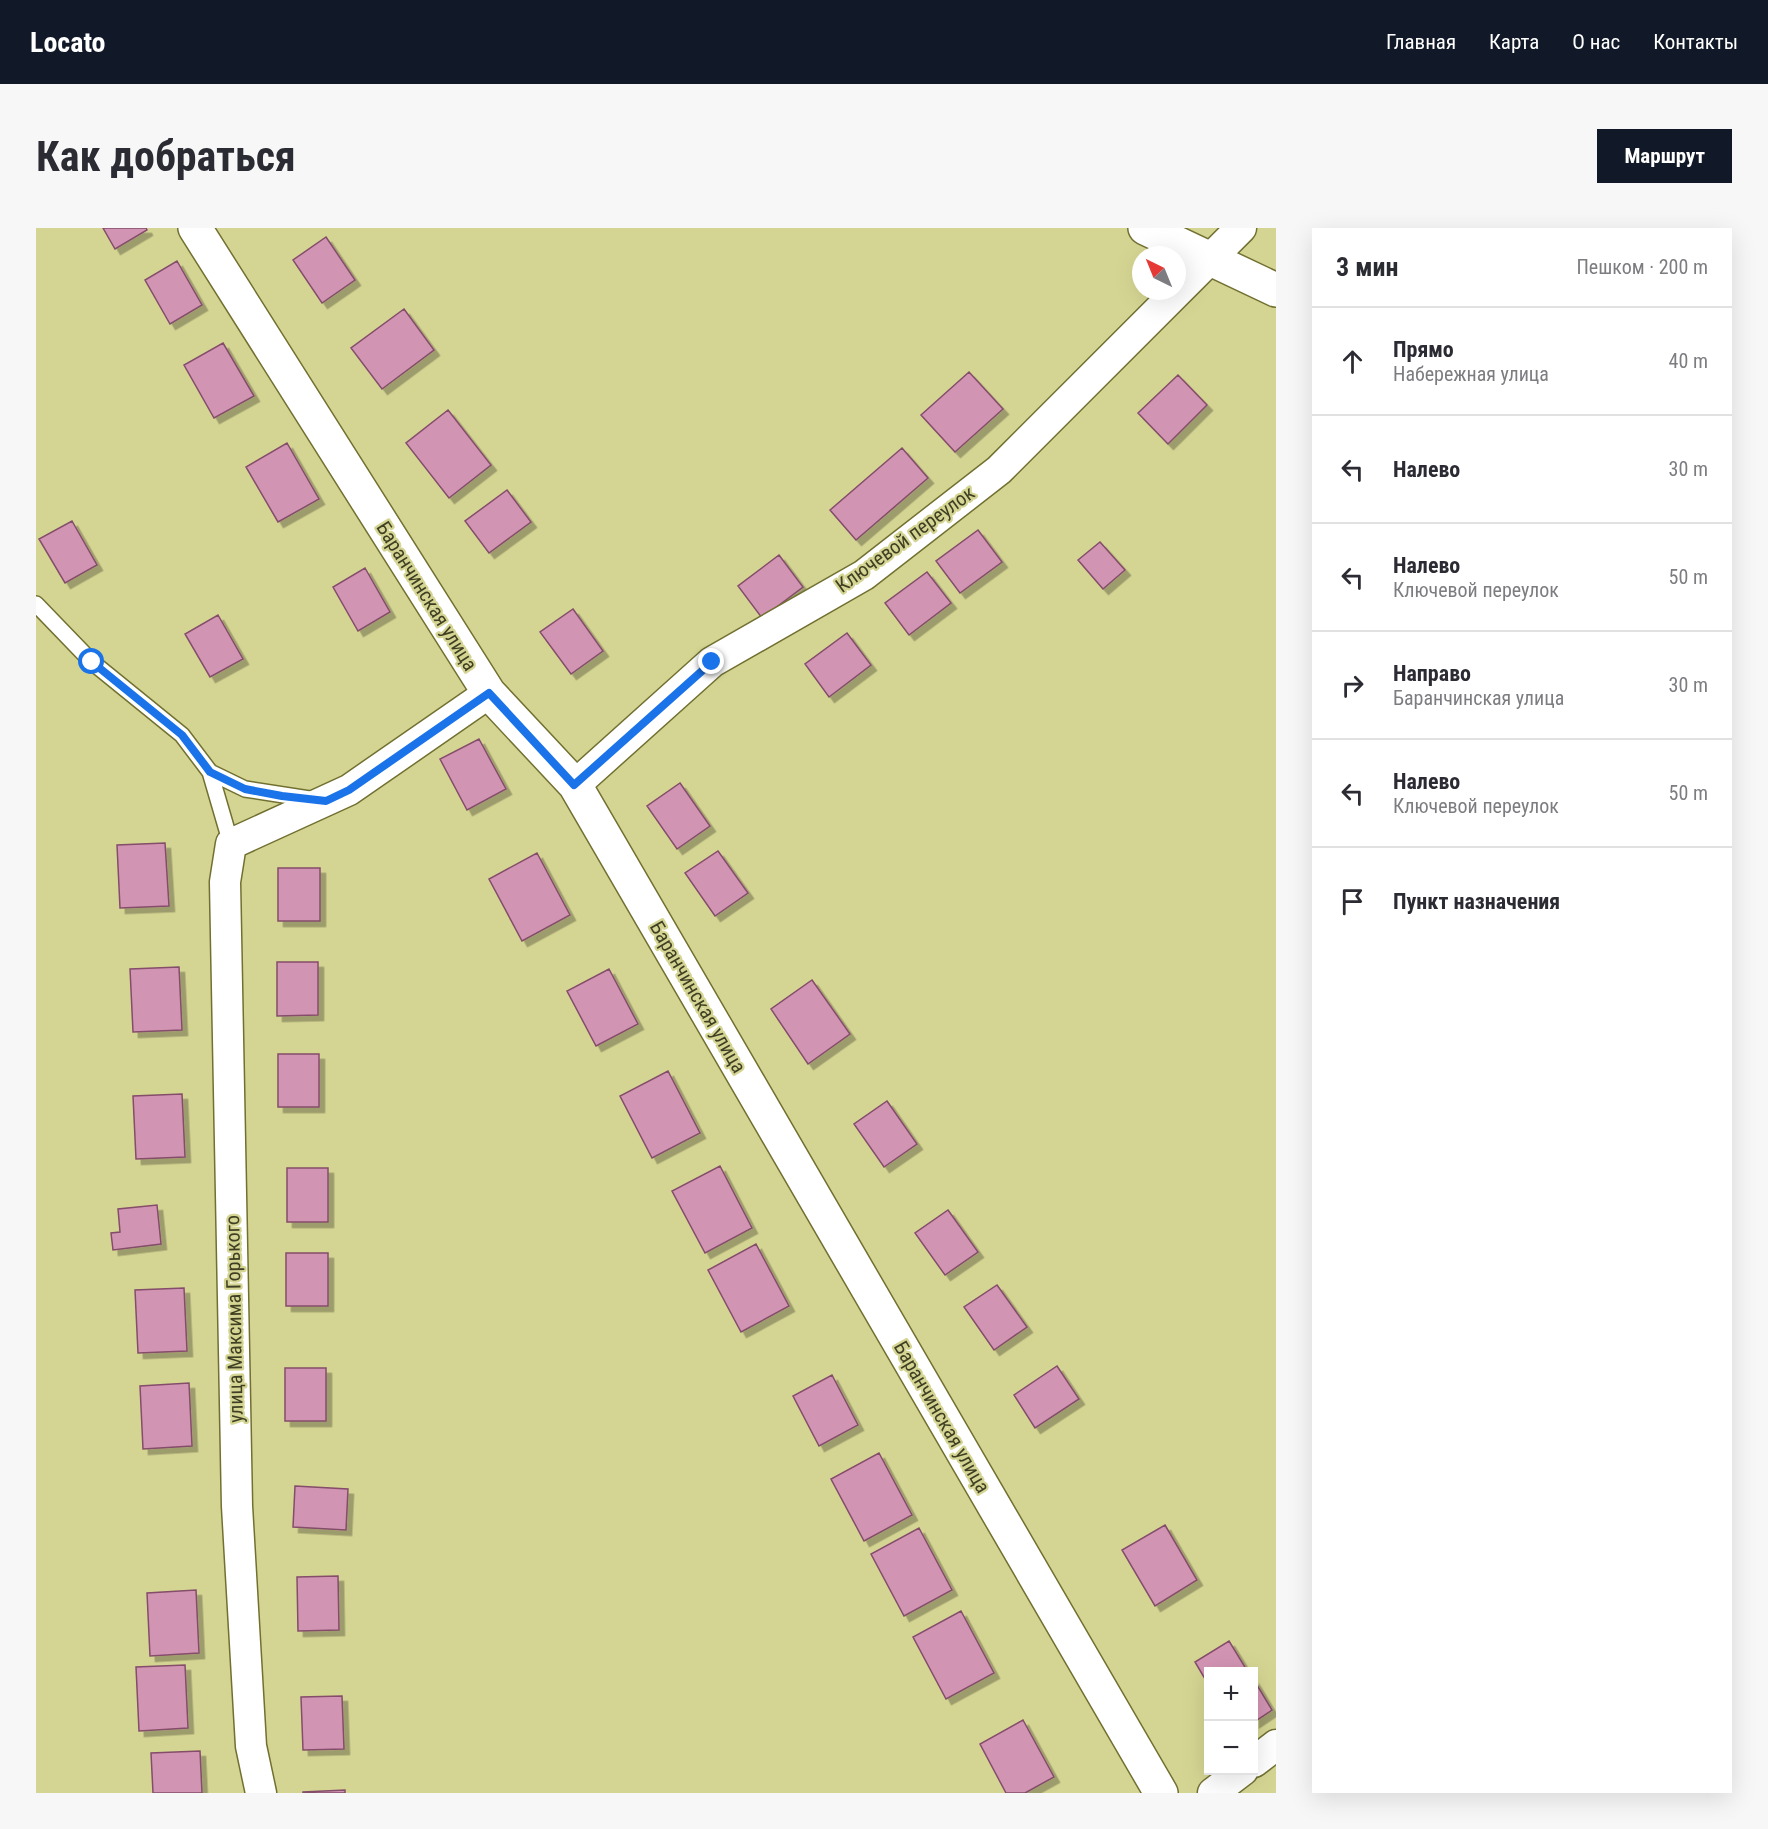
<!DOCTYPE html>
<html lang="ru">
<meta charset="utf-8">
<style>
:root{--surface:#fff;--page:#f7f7f7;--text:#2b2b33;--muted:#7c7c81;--line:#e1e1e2;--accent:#111827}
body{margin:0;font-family:"Roboto Condensed",sans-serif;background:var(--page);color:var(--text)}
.controls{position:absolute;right:18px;bottom:18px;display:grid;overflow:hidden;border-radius:0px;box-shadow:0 6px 24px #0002}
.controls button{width:54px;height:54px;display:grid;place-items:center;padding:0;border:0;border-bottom:2px solid var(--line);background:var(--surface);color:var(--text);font:30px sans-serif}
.compass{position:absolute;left:1096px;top:18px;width:54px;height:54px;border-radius:50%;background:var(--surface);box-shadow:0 6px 24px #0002;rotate:317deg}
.stop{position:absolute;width:18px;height:18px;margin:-14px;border:4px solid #1a73e8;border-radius:50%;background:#fff}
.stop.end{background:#1a73e8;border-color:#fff;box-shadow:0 2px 6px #0008}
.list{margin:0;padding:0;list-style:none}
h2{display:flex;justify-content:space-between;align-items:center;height:78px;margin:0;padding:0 24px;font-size:26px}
h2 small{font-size:20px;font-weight:400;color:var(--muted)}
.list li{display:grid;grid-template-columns:39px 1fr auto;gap:18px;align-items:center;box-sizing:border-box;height:108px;padding:0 24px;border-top:2px solid var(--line)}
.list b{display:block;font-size:22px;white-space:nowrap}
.list p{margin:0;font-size:20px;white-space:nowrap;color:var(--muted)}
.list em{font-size:20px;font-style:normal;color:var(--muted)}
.icon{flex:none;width:33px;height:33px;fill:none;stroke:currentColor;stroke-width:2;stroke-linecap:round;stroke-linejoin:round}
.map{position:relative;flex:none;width:1240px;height:1565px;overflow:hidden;border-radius:0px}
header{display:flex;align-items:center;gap:36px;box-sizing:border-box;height:84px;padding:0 30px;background:var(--accent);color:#fff}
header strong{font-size:28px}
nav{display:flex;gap:33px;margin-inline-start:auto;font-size:21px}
.intro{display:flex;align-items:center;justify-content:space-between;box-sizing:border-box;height:144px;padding:0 36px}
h1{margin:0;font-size:42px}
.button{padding:15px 27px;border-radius:0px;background:var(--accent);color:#fff;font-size:21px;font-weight:700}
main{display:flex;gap:36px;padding:0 36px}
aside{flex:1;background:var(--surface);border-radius:0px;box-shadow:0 6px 24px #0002}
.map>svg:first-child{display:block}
.building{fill:#d294b3;stroke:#844d6a;stroke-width:1.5;filter:url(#shadow)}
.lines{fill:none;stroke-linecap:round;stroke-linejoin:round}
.service-casing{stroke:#717031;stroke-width:18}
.minor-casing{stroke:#717031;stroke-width:33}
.tertiary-casing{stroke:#717031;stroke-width:36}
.secondary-casing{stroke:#717031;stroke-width:36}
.service{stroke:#fff;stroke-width:15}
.minor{stroke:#fff;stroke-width:30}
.tertiary{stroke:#fff;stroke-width:33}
.secondary{stroke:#fff;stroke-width:33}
.route{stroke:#1a73e8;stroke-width:8}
.labels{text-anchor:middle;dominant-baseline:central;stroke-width:4.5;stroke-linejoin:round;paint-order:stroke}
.street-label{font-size:20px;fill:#3f3f24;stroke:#d5d593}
</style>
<header>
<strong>Locato</strong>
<nav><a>Главная</a><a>Карта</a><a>О нас</a><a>Контакты</a></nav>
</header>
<div class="intro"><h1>Как добраться</h1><a class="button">Маршрут</a></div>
<main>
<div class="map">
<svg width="1240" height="1565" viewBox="0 0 1240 1565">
<defs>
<filter id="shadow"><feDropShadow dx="5.5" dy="5.5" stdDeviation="0" flood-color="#0004"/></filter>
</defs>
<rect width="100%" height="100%" fill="#d5d593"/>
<path class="building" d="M67 0H110L111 2 79 21Z
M290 9 319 52 286 75 257 32Z
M141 33 166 77 134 96 109 52Z
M368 81 398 122 346 161 315 120Z
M187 115 218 168 178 190 148 137Z
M933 144 967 181 919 224 885 187Z
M1142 147 1171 177 1132 216 1102 185Z
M412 182 455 237 413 270 370 215Z
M251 215 283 271 242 294 210 239Z
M866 220 892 250 820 312 794 282Z
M471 262 495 294 453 325 429 293Z
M36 293 61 337 29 355 3 311Z
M942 302 966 334 924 365 900 333Z
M1064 314 1089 342 1067 361 1042 332Z
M743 327 767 359 726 390 702 358Z
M329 340 354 384 322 403 297 359Z
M891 344 915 375 873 407 849 375Z
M537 381 567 423 535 446 504 404Z
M182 387 207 431 174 449 149 406Z
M811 405 835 437 793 469 769 436Z
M443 511 470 561 431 582 404 531Z
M644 555 674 598 641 621 611 578Z
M129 615 133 678 84 680 81 617Z
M682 623 712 665 679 688 649 645Z
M501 625 534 687 486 713 453 651Z
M242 640H284V693H242Z
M241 734H282V787L241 788Z
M143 739 146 802 97 804 94 741Z
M573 741 602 796 560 818 531 763Z
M776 752 814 806 772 836 735 781Z
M242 826H283V879H242Z
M632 843 664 905 616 930 584 868Z
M146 866 149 929 100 931 97 868Z
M851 873 881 916 848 939 818 896Z
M684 938 716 1000 669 1025 636 963Z
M251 940H292V994H251Z
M121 977 125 1016 77 1022 75 1005 84 1004 82 981Z
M912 982 942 1024 909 1047 879 1005Z
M720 1016 753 1078 705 1104 672 1042Z
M250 1025H292V1078H250Z
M961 1057 991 1099 958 1122 928 1079Z
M148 1060 151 1123 102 1125 99 1062Z
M1021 1138 1043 1171 999 1200 978 1167Z
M249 1140H290V1193H249Z
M796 1147 822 1197 783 1218 757 1168Z
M153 1155 156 1218 107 1221 104 1158Z
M843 1225 876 1287 828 1313 795 1251Z
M259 1258 312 1261 310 1302 257 1299Z
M1129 1297 1161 1352 1119 1378 1086 1322Z
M883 1300 916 1362 868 1388 835 1326Z
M302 1348 303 1402 262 1403 261 1349Z
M160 1362 163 1425 114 1428 111 1365Z
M925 1383 958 1445 910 1471 877 1409Z
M1193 1413 1212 1444H1172V1456L1159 1434Z
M149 1437 152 1500 103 1503 100 1439Z
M1218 1452 1236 1482 1218 1494Z
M306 1468 308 1521 267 1522 265 1469Z
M987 1492 1018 1549 989 1565H970L944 1516Z
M164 1523 166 1565H117L115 1525Z
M309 1562V1565H267V1564Z"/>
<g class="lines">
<defs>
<path id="service" d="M0 376 56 434 146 507 174 544 195 616
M174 544 209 561 280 572"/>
<path id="minor" d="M539 557 676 434 828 347 963 242 1205 0
M1218 1534 1240 1517
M225 1565 215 1518 201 1278 189 654 195 616 313 562 453 465
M1177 1565 1207 1542"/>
<path id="tertiary" d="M159 0 453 465 539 557 1125 1565"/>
<path id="secondary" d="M1109 0 1240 62"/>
</defs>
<use href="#service" class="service-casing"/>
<use href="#minor" class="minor-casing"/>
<use href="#tertiary" class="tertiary-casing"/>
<use href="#secondary" class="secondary-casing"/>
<use href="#service" class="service"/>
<use href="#minor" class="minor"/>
<use href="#tertiary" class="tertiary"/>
<use href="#secondary" class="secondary"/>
</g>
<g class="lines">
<path class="route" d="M56 434 146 507 174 544 209 561 246 568 290 573 313 562 453 465 538 557 676 434"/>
</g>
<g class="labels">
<g class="street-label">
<text transform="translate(869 311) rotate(-36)">Ключевой переулок</text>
<text transform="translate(391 368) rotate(58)">Баранчинская улица</text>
<text transform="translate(662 769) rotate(60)">Баранчинская улица</text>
<text transform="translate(198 1091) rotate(-91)">улица Максима Горького</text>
<text transform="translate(906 1189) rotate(60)">Баранчинская улица</text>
</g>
</g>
</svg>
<div class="controls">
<button>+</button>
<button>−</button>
</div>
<svg class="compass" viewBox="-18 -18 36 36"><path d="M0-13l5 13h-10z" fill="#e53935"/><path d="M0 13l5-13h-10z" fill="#7c7c81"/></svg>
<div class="stop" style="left:56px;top:434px"></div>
<div class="stop end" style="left:676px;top:434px"></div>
</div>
<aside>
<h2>3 мин<small>Пешком · 200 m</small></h2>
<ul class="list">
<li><svg class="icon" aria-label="ahead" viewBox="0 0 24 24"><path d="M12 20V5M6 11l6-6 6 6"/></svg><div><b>Прямо</b><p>Набережная улица</p></div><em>40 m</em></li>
<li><svg class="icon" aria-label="left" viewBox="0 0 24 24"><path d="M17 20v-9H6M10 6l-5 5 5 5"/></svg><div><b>Налево</b></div><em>30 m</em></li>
<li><svg class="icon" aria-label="left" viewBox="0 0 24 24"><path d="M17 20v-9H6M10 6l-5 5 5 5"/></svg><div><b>Налево</b><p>Ключевой переулок</p></div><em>50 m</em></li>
<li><svg class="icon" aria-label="right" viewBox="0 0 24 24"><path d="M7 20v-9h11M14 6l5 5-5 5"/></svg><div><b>Направо</b><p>Баранчинская улица</p></div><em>30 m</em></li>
<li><svg class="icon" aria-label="left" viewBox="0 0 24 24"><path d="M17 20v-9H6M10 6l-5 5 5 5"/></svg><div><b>Налево</b><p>Ключевой переулок</p></div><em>50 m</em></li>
<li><svg class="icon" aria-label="arrive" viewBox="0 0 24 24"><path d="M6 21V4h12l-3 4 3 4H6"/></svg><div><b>Пункт назначения</b></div></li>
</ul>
</aside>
</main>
